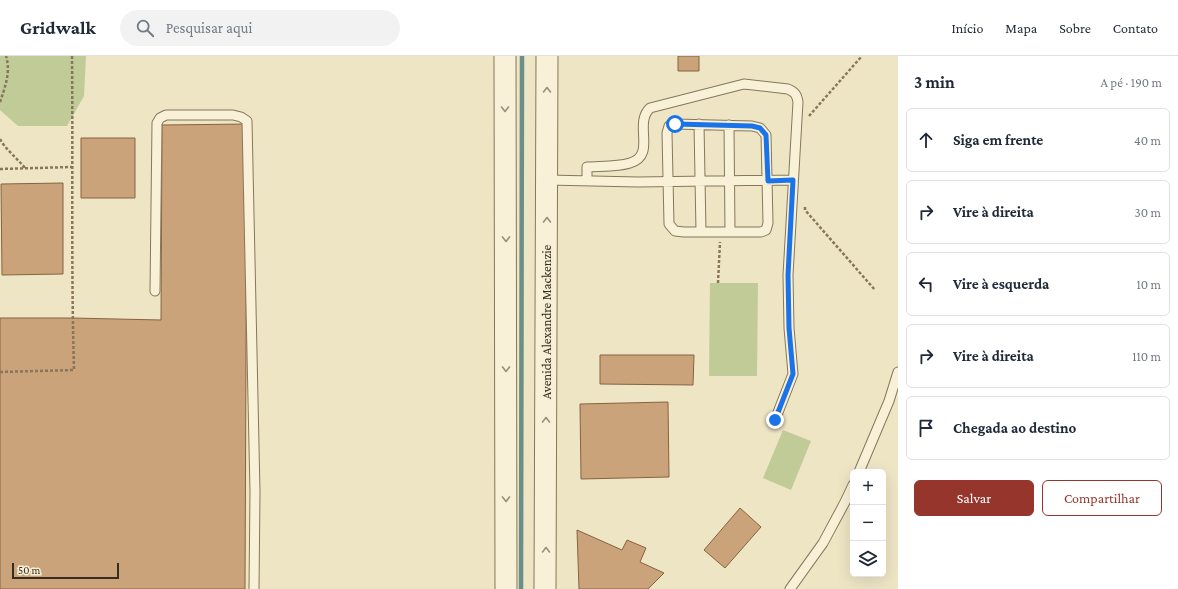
<!DOCTYPE html>
<html lang="pt">
<meta charset="utf-8">
<style>
:root{--surface:#fff;--page:#f2f2f3;--text:#1f2937;--muted:#747a83;--line:#e0e1e3;--accent:#95352c}
body{margin:0;font-family:"Crimson Pro",serif;background:var(--page);color:var(--text)}
.controls{position:absolute;right:12px;bottom:12px;display:grid;overflow:hidden;border-radius:6px;box-shadow:0 4px 16px #0002}
.controls button{width:36px;height:36px;display:grid;place-items:center;padding:0;border:0;border-bottom:1px solid var(--line);background:var(--surface);color:var(--text);font:20px sans-serif}
.scale{position:absolute;left:12px;bottom:10px;width:107px;box-sizing:border-box;padding-left:4px;border:2px solid #372d1e;border-top:0;font-size:11px;line-height:14px;white-space:nowrap;color:#372d1e;-webkit-text-stroke:3px #f5eed3;paint-order:stroke}
.stop{position:absolute;width:12px;height:12px;margin:-9px;border:3px solid #1a73e8;border-radius:50%;background:#fff}
.stop.end{background:#1a73e8;border-color:#fff;box-shadow:0 1px 4px #0008}
.list{margin:0;padding:0;list-style:none}
h2{display:flex;justify-content:space-between;align-items:center;height:52px;margin:0;padding:0 16px;font-size:17px}
h2 small{font-size:13px;font-weight:400;color:var(--muted)}
.list li{display:grid;grid-template-columns:26px 1fr auto;gap:12px;align-items:center;box-sizing:border-box;height:64px;margin:0 8px 8px;padding:0 8px;border:1px solid var(--line);border-radius:6px}
.list b{display:block;font-size:15px;white-space:nowrap}
.list em{font-size:13px;font-style:normal;color:var(--muted)}
.actions{display:flex;gap:8px;padding:12px 16px}
.actions a{flex:1;padding:9px 0;border:1px solid var(--accent);border-radius:6px;text-align:center;font-size:14px;color:var(--accent)}
.actions .main{background:var(--accent);color:#fff}
.icon{flex:none;width:22px;height:22px;fill:none;stroke:currentColor;stroke-width:2;stroke-linecap:round;stroke-linejoin:round}
.map{position:relative;flex:none;width:898px;height:533px;overflow:hidden}
header{display:flex;align-items:center;gap:24px;box-sizing:border-box;height:56px;padding:0 20px;background:var(--surface);border-bottom:1px solid var(--line)}
header strong{font-size:19px}
nav{display:flex;gap:22px;margin-inline-start:auto;font-size:14px}
.search{width:280px;height:36px;background:var(--page);display:flex;align-items:center;gap:10px;box-sizing:border-box;padding:0 14px;border-radius:22px;color:var(--muted);font-size:15px}
main{display:flex}
aside{flex:1;background:var(--surface)}
.map>svg:first-child{display:block}
.green{fill:#c0cb98}
.lines{fill:none;stroke-linecap:round;stroke-linejoin:round}
.stream{stroke:#6c8e89;stroke-width:4.5}
.building{fill:#caa37a;stroke:#866341}
.service-casing{stroke:#87765b;stroke-width:11}
.tertiary-casing{stroke:#87765b;stroke-width:23}
.path{stroke:#87765b;stroke-width:2.5;stroke-dasharray:3 2;stroke-linecap:butt}
.service{stroke:#f8f1d7;stroke-width:9}
.tertiary{stroke:#f8f1d7;stroke-width:21}
.oneway{stroke:#988f7a}
.route{stroke:#1a73e8;stroke-width:5}
.labels{text-anchor:middle;dominant-baseline:central;stroke-width:3;stroke-linejoin:round;paint-order:stroke}
.street-label{font-size:13px;fill:#372d1e;stroke:#f5eed3}
</style>
<header>
<strong>Gridwalk</strong>
<div class="search"><svg class="icon" aria-label="search" viewBox="0 0 24 24"><circle cx="10" cy="10" r="6"/><path d="M15 15l6 6"/></svg>Pesquisar aqui</div>
<nav><a>Início</a><a>Mapa</a><a>Sobre</a><a>Contato</a></nav>
</header>
<main>
<div class="map">
<svg width="898" height="533" viewBox="0 0 898 533">
<rect width="100%" height="100%" fill="#ede5c4"/>
<path class="green" d="M0 0H86L84 40 67 70H18L0 54Z
M710 227H758L757 320H709Z
M783 374 811 385 791 434 763 422Z"/>
<g class="lines">
<path class="stream" d="M521 533 522 0"/>
</g>
<path class="building" d="M678 0H699V15H678Z
M247 68 245 533H0V262H72L161 264 162 69Z
M81 82H135V142H81Z
M63 127V218L2 219 1 128Z
M600 299H694L693 329 600 328Z
M668 346 669 421 581 423 580 348Z
M740 452 761 471 725 512 704 494Z
M577 474 622 494 627 484 646 492 640 506 664 517 648 533H579Z"/>
<g class="lines">
<defs>
<path id="service" d="M675 68 752 70 760 72 766 79 768 167 766 174 761 176H684L675 175 669 168 667 77 669 70Z
M699 68 701 176
M729 69 730 176
M547 124 638 126 793 124
M587 125V111C600 110 618 111 630 107 657 99 633 68 650 52L744 28 788 33C795 36 797 39 798 46L788 219 789 272 793 318 775 364
M155 235 157 67 160 62 166 59H233L241 61 247 65 255 436 254 533
M859 416 889 345 898 316
M790 533 823 487 845 446 853 429"/>
<path id="tertiary" d="M505 0 506 533
M545 533 547 0"/>
</defs>
<use href="#service" class="service-casing"/>
<use href="#tertiary" class="tertiary-casing"/>
<path class="path" d="M0 46C5 31 11 16 6 0
M809 60 862 0
M0 83C6 94 17 102 25 112
M0 113 72 111
M805 151V154L875 234
M718 227 720 186
M0 316 74 314C71 210 73 105 72 0"/>
<use href="#service" class="service"/>
<use href="#tertiary" class="tertiary"/>
</g>
<defs><path id="oneway-chevron" d="M-2-3.5L2.5 0L-2 3.5" fill="none" stroke-width="1.6" stroke-linecap="round" stroke-linejoin="round"/></defs>
<g class="oneway">
<use href="#oneway-chevron" transform="translate(547 34) rotate(-90)"/>
<use href="#oneway-chevron" transform="translate(505 53) rotate(90)"/>
<use href="#oneway-chevron" transform="translate(547 164) rotate(-90)"/>
<use href="#oneway-chevron" transform="translate(506 183) rotate(90)"/>
<use href="#oneway-chevron" transform="translate(506 313) rotate(90)"/>
<use href="#oneway-chevron" transform="translate(546 364) rotate(-90)"/>
<use href="#oneway-chevron" transform="translate(506 443) rotate(90)"/>
<use href="#oneway-chevron" transform="translate(546 494) rotate(-90)"/>
</g>
<g class="lines">
<path class="route" d="M675 68 752 70 760 72 766 79 768 125 793 124 788 219 789 272 793 318 775 364"/>
</g>
<g class="labels">
<g class="street-label">
<text transform="translate(546 266) rotate(-90)">Avenida Alexandre Mackenzie</text>
</g>
</g>
</svg>
<div class="controls">
<button>+</button>
<button>−</button>
<button><svg class="icon" aria-label="layers" viewBox="0 0 24 24"><path d="M12 4l9 5-9 5-9-5zM3 14l9 5 9-5"/></svg></button>
</div>
<div class="scale">50 m</div>
<div class="stop" style="left:675px;top:68px"></div>
<div class="stop end" style="left:775px;top:364px"></div>
</div>
<aside>
<h2>3 min<small>A pé · 190 m</small></h2>
<ul class="list">
<li><svg class="icon" aria-label="ahead" viewBox="0 0 24 24"><path d="M12 20V5M6 11l6-6 6 6"/></svg><div><b>Siga em frente</b></div><em>40 m</em></li>
<li><svg class="icon" aria-label="right" viewBox="0 0 24 24"><path d="M7 20v-9h11M14 6l5 5-5 5"/></svg><div><b>Vire à direita</b></div><em>30 m</em></li>
<li><svg class="icon" aria-label="left" viewBox="0 0 24 24"><path d="M17 20v-9H6M10 6l-5 5 5 5"/></svg><div><b>Vire à esquerda</b></div><em>10 m</em></li>
<li><svg class="icon" aria-label="right" viewBox="0 0 24 24"><path d="M7 20v-9h11M14 6l5 5-5 5"/></svg><div><b>Vire à direita</b></div><em>110 m</em></li>
<li><svg class="icon" aria-label="arrive" viewBox="0 0 24 24"><path d="M6 21V4h12l-3 4 3 4H6"/></svg><div><b>Chegada ao destino</b></div></li>
</ul>
<div class="actions"><a class="main">Salvar</a><a>Compartilhar</a></div>
</aside>
</main>
